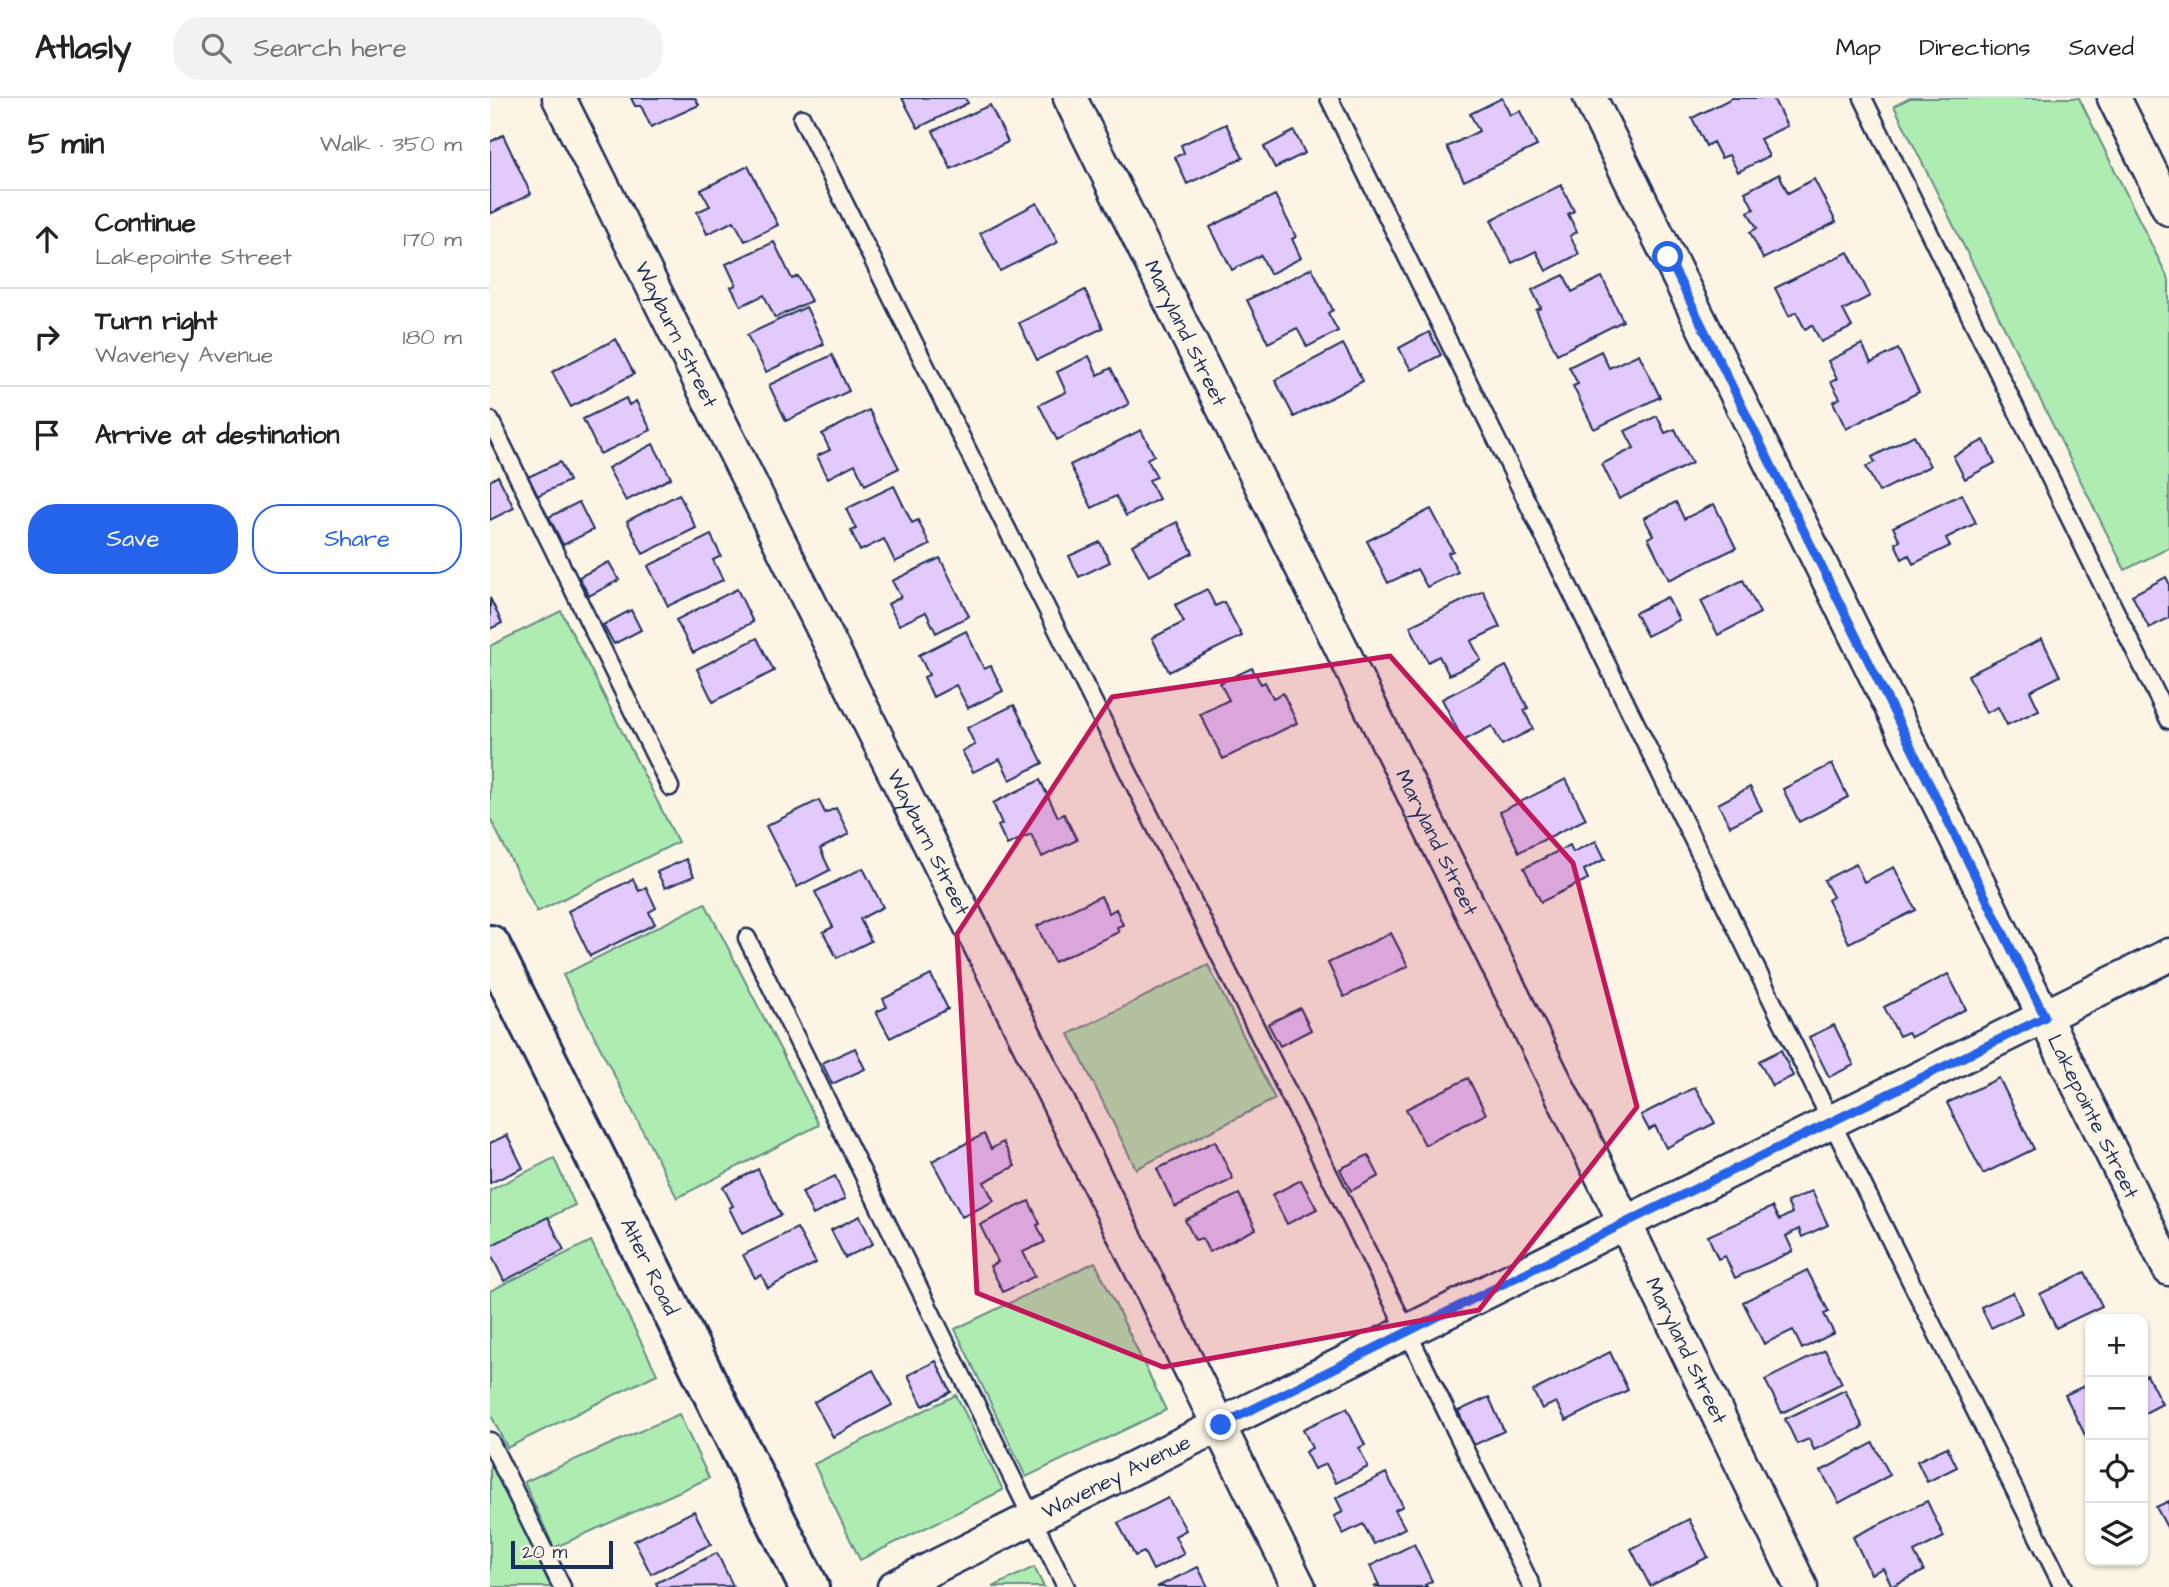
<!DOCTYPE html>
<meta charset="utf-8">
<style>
:root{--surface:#fff;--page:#f2f2f2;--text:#222;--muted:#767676;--line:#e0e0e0;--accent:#2563eb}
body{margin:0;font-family:"Architects Daughter",sans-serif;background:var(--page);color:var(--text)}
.controls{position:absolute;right:21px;bottom:21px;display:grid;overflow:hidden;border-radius:14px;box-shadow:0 2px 5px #0004}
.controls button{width:63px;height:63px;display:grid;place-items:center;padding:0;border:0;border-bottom:2px solid var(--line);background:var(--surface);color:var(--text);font:35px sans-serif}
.scale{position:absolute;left:21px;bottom:18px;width:102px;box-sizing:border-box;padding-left:7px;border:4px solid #1b2f5e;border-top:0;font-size:19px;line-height:24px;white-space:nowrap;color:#1b2f5e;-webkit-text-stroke:5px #fcf5e5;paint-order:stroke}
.stop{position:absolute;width:21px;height:21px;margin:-16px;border:5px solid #2563eb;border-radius:50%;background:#fff}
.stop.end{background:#2563eb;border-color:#fff;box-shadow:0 2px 7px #0008}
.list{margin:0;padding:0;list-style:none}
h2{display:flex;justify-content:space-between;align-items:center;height:91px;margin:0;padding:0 28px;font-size:30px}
h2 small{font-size:23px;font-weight:400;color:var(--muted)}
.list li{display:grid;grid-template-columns:46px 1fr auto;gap:21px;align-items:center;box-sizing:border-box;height:98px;padding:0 28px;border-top:2px solid var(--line)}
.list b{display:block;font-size:26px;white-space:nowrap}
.list p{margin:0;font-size:23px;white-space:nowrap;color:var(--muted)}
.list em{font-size:23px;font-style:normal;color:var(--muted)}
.actions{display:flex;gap:14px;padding:21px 28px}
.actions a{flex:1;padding:16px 0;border:2px solid var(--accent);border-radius:28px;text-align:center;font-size:24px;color:var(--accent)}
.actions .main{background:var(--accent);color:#fff}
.icon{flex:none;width:38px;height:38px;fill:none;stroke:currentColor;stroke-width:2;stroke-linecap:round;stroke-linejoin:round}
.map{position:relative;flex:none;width:1679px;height:1489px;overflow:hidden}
header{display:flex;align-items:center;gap:42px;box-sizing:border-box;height:98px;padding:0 35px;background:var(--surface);border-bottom:2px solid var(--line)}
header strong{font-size:33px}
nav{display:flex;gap:38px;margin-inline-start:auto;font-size:24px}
.search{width:490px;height:63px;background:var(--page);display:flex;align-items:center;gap:18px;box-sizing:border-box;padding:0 24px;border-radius:28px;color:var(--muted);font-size:26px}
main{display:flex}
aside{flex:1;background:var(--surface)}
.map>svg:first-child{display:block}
.green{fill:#afecb2;stroke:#658e88;stroke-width:2}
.building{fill:#e2cafb;stroke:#1b2f5e;stroke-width:2}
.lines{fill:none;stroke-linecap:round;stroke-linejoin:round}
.service-casing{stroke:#1b2f5e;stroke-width:21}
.minor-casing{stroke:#1b2f5e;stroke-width:37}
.tertiary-casing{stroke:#1b2f5e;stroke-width:44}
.service{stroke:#fcf5e5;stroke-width:16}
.minor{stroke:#fcf5e5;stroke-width:32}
.tertiary{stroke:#fcf5e5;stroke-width:38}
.route{stroke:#2563eb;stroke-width:9}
.marked{fill:#c2185b;fill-opacity:0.2;stroke:#c2185b;stroke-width:5;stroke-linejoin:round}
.labels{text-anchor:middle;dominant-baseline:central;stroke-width:5;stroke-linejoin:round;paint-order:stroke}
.street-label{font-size:21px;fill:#1b2f5e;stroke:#fcf5e5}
</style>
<header>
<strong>Atlasly</strong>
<div class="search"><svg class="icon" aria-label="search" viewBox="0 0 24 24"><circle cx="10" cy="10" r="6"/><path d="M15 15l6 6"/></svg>Search here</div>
<nav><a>Map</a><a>Directions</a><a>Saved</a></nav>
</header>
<main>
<aside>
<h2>5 min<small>Walk · 350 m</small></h2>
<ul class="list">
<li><svg class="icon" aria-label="ahead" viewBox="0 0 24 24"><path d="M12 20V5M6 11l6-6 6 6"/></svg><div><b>Continue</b><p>Lakepointe Street</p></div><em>170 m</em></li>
<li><svg class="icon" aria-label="right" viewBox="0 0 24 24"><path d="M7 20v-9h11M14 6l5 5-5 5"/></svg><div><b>Turn right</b><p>Waveney Avenue</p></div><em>180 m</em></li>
<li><svg class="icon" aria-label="arrive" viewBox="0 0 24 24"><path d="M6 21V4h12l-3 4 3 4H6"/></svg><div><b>Arrive at destination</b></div></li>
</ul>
<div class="actions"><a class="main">Save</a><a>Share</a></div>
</aside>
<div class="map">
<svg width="1679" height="1489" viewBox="0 0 1679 1489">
<rect width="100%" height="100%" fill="#fcf5e5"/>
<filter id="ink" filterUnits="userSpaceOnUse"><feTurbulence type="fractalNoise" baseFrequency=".0143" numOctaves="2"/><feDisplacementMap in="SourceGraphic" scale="14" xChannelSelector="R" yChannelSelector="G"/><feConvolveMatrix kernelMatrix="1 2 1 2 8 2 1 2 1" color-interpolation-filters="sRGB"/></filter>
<g filter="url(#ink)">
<path class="green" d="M1420 0H1589L1679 182V450L1635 472 1404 8Z
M71 513 188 744 47 814 0 720V548Z
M215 805 329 1027 187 1100 73 877Z
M718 867 785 1001 646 1071 579 936Z
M64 1060 85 1107 0 1148V1092Z
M101 1143 167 1276 17 1350 0 1315V1193Z
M605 1164 676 1312 536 1379 465 1231Z
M466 1297 513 1392 370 1462 324 1366Z
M189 1316 219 1380 64 1450 34 1384Z
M0 1364 43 1445 61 1489H0Z
M544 1469 554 1489H503Z"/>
<path class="building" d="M141 0H205L209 7 161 29 151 8H145Z
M412 0H475L478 5 428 30Z
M1012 0 1020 17 1030 13 1047 48 974 83 957 49 989 33 980 16Z
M1242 0H1283L1297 28 1270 41 1279 58 1248 74 1239 57 1231 60 1223 44 1216 48 1202 20Z
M500 7 518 44 461 71 443 33Z
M736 26 753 60 697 86 685 59 694 55 691 47Z
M804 33 815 55 785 70 774 49Z
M13 37 41 96 0 116V44Z
M258 68 288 127 255 143 244 123 217 136 207 114 220 108 211 92Z
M1289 76 1298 95 1324 81 1346 124 1273 161 1260 134 1267 130 1258 114 1264 111 1255 94Z
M1071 87 1084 113 1078 116 1087 134 1080 138 1089 156 1056 173 1046 153 1022 165 1001 122Z
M785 97 806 139 802 141 811 160 780 176 771 157 742 172 720 129Z
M547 105 568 144 510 173 490 135Z
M284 144 302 181 308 178 321 203 285 220 274 197 251 208 241 189 246 187 236 166Z
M1358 154 1380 198 1353 212 1362 229 1331 244 1322 227 1315 231 1306 214 1299 218 1285 190Z
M822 170 843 212 838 215 848 233 817 249 807 230 778 245 757 202Z
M1074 177 1082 194 1112 179 1133 223 1067 256 1046 212 1051 210 1042 192Z
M595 192 613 230 547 262 529 225Z
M316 209 334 246 276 274 257 237Z
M939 234 951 257 921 272 909 250Z
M126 241 144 276 81 309 62 274Z
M853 246 873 283 804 319 785 282Z
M1372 246 1381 265 1408 251 1429 294 1356 331 1343 304 1350 300 1341 284 1347 281 1338 263Z
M1111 253 1119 270 1149 256 1170 299 1104 331 1083 288 1088 286 1079 269Z
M342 257 359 293 296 323 279 287Z
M599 258 608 277 621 270 639 306 567 342 549 307 576 294 567 274Z
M136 300 139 307 146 303 161 332 110 356 93 321Z
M379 312 409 370 375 387 365 366 338 380 327 358 340 352 332 336Z
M1167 318 1175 335 1185 331 1202 365 1129 401 1112 366 1144 350 1135 333Z
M651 332 664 357 657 361 667 379 659 382 669 401 636 418 626 398 602 410 580 367Z
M1424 337 1440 368 1389 394 1376 369 1385 364 1382 359Z
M1494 342 1505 365 1475 381 1463 358Z
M163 346 181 380 136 403 118 370Z
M70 364 79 383 47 398 38 379Z
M8 378 24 410 0 422V383Z
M404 388 422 425 428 422 440 447 405 464 394 441 370 453 361 433 366 431 356 411Z
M189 396 206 430 153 456 137 423Z
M1472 396 1486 425 1456 440 1460 448 1423 466 1419 457 1412 461 1405 445 1410 443 1403 429Z
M89 404 103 432 73 447 59 419Z
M1186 404 1194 421 1224 406 1246 450 1179 482 1158 440 1163 437 1154 420Z
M941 411 963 453 958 455 968 474 937 489 927 471 898 485 877 443Z
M687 424 703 455 659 478 642 447Z
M221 437 231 458 223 462 233 482 178 508 158 468Z
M610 444 620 464 589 479 579 458Z
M450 460 479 518 446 535 436 514 409 527 398 506 411 499 402 483Z
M119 464 129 482 99 498 89 479Z
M1676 479 1679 485V520L1659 530 1642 497Z
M1253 482 1270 515 1228 537 1211 503Z
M247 491 263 524 203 555 186 522Z
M717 491 725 508 734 504 752 538 679 574 662 540 694 524 685 507Z
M993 493 1010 529 981 543 991 562 959 577 949 558 938 564 920 528Z
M1177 499 1189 522 1157 538 1145 515Z
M0 500 12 525 0 531Z
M141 512 151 532 124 546 113 527Z
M476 533 494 571 501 568 513 593 478 610 466 587 443 599 434 579 439 577 429 557Z
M267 540 284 573 223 604 207 571Z
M1552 541 1570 578 1540 593 1549 612 1517 627 1508 609 1496 615 1478 577Z
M1016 568 1038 610 1034 612 1043 631 1012 647 1002 628 973 643 952 601Z
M762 570 771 586 775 584 783 600 793 595 807 625 733 661 710 616 739 602 730 585Z
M524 607 553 665 520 682 510 661 483 674 472 653 485 647 477 630Z
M1342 666 1358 699 1309 724 1293 691Z
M1076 681 1096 721 1029 754 1010 714Z
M550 682 568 719 574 716 587 742 552 759 541 736 517 747 508 728 512 726 503 705Z
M1260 689 1272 712 1240 728 1228 706Z
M329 702 335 715 346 710 359 736 330 751 340 772 307 789 276 728Z
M1106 743 1115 761 1094 772 1098 781 1051 804 1034 770 1080 747 1083 754Z
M196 761 204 778 175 790 167 774Z
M1366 766 1374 784 1404 769 1426 812 1359 845 1338 802 1343 799 1334 782Z
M373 770 393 809 370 821 381 843 347 860 333 834 343 829 325 794Z
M143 781 149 793 156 789 166 810 159 814 165 826 100 858 78 813Z
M611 798 619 815 626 811 633 827 627 829 629 834 564 864 547 828Z
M901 835 918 868 854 899 838 865Z
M1458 876 1476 911 1421 939 1418 934 1409 938 1394 909Z
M441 877 458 911 400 940 386 914 397 909 393 901Z
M810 910 821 932 790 948 778 926Z
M1344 927 1364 967 1339 979 1319 939Z
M365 950 375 971 342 986 332 965Z
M1291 952 1303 978 1282 988 1269 963Z
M978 980 996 1016 935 1047 916 1011Z
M1509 980 1544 1051 1493 1076 1457 1005Z
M1205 989 1225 1025 1176 1050 1165 1028 1159 1032 1151 1017Z
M494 1036 501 1051 513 1044 525 1068 494 1084 504 1103 472 1119 442 1063Z
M17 1037 33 1070 0 1085V1045Z
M725 1043 743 1081 685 1109 667 1071Z
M878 1057 889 1078 861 1093 850 1071Z
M268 1071 291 1117 252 1136 239 1110 243 1108 233 1089Z
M345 1078 355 1101 323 1117 312 1094Z
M811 1082 827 1111 797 1126 782 1097Z
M1322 1093 1338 1127 1312 1139 1309 1131 1296 1138 1303 1153 1245 1180 1235 1158 1228 1161 1218 1138 1282 1109 1289 1122 1302 1115 1297 1104Z
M749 1096 766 1131 719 1154 712 1140 705 1142 695 1122Z
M539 1103 550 1126 547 1127 555 1144 533 1154 545 1178 513 1194 500 1168 508 1164 490 1127Z
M370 1118 383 1146 355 1160 341 1132Z
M58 1119 74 1152 14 1183 0 1154V1148Z
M307 1130 326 1165 278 1190 271 1177 265 1180 253 1157Z
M1317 1172 1339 1214 1334 1216 1344 1235 1312 1251 1303 1232 1274 1246 1253 1204Z
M1595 1174 1612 1208 1566 1230 1550 1196Z
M1523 1194 1532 1215 1501 1230 1491 1209Z
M1335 1252 1352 1285 1292 1315 1275 1282Z
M1120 1254 1138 1292 1076 1323 1066 1304 1052 1311 1043 1293Z
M446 1263 461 1294 433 1308 418 1277Z
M383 1272 402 1307 343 1339 324 1304Z
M1657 1277 1672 1306 1653 1316V1279Z
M1600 1285V1341L1598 1343 1575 1297Z
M1355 1292 1373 1329 1324 1352 1319 1341 1307 1346 1295 1321Z
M999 1299 1014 1333 984 1347 968 1313Z
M857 1310 875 1347 869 1350 878 1369 846 1385 836 1366 824 1371 815 1354 822 1350 813 1331Z
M1383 1345 1400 1377 1349 1405 1331 1373Z
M1457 1349 1467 1369 1437 1384 1427 1363Z
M896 1375 913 1408 905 1412 915 1430 884 1446 873 1426 853 1436 844 1418 853 1414 846 1400Z
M678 1400 696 1432 685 1438 694 1456 663 1472 654 1454 645 1458 628 1425Z
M1437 1403 1454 1439 1424 1454 1434 1473 1402 1488 1393 1470 1381 1476 1363 1439Z
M1679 1403V1433L1666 1409Z
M204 1413 221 1446 161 1476 144 1443Z
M1199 1421 1218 1459 1160 1488 1141 1451Z
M924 1446 942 1483 935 1487 937 1489H884L889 1487 880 1468Z
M227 1455 243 1488 168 1489 166 1485Z
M708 1469 718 1489H667Z"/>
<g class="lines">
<defs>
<path id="service" d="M839 0 1341 1023 1573 1489
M1373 0 1679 622
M312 20 917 1233 1042 1489
M0 322 180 689
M257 840 576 1489
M0 1343 72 1489"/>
<g id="minor">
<path id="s1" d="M69 0 809 1489"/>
<path id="s2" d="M580 0 1135 1125 1311 1489"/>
<path id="s3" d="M1100 0 1679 1171"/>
<path d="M1624 0 1679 111"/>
<path id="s4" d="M404 1489 1135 1125 1679 857"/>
</g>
<g id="tertiary">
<path id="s5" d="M0 847 319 1489"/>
</g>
</defs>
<use href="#service" class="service-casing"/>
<use href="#minor" class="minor-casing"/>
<use href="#tertiary" class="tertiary-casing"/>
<use href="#service" class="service"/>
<use href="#minor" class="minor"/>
<use href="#tertiary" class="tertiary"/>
</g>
</g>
<g class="lines" filter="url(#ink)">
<path class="route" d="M731 1327 1135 1125 1555 919 1178 159"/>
</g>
<path class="marked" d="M900 558 1083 765 1147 1009 989 1212 673 1269 487 1195 467 836 622 599Z"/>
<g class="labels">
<g class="street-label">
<text stroke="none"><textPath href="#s2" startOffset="262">Maryland Street</textPath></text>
<text stroke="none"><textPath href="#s1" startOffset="264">Wayburn Street</textPath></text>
<text stroke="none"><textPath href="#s1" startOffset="831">Wayburn Street</textPath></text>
<text stroke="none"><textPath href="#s2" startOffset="830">Maryland Street</textPath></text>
<text stroke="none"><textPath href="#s3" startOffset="1136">Lakepointe Street</textPath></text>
<text stroke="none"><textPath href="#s5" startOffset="359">Alter Road</textPath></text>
<text stroke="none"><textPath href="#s2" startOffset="1396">Maryland Street</textPath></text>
<text stroke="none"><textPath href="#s4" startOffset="248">Waveney Avenue</textPath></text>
</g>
</g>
</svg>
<div class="controls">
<button>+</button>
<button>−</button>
<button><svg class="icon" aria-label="locate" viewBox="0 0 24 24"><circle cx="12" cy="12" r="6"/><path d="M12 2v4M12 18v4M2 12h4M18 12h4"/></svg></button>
<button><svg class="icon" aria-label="layers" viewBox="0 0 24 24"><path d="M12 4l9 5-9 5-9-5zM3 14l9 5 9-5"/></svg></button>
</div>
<div class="scale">20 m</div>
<div class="stop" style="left:1178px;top:159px"></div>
<div class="stop end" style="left:731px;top:1327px"></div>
</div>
</main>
